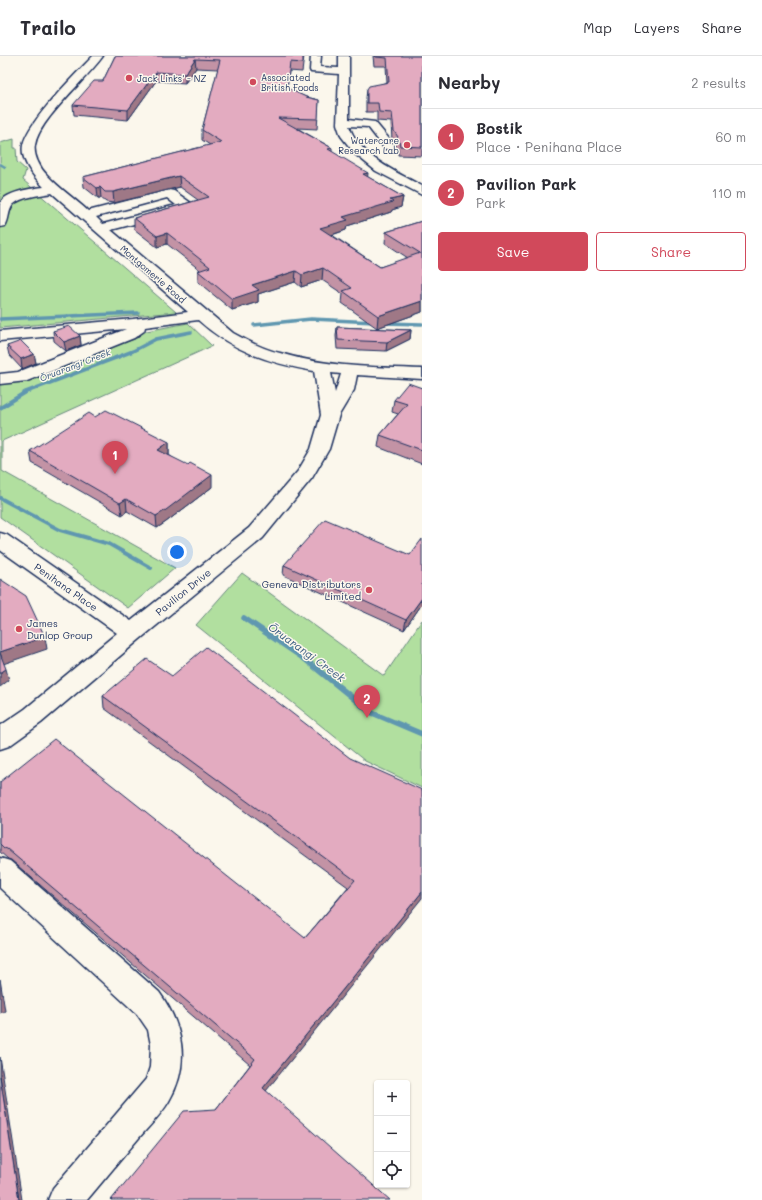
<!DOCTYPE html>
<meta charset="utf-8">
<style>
:root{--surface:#fff;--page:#f7f7f7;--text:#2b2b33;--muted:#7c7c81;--line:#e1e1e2;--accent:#d1495b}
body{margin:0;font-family:Mali,sans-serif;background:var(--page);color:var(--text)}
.controls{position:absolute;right:12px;bottom:12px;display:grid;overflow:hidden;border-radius:4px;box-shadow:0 1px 3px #0004}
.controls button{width:36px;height:36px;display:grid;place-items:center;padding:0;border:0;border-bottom:1px solid var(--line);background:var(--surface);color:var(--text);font:20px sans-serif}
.you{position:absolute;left:177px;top:496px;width:14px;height:14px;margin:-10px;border:3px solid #fff;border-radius:50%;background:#1a73e8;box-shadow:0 0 0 6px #1a73e833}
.badge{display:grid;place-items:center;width:26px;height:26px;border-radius:50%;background:var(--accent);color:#fff;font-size:13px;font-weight:700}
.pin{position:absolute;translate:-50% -33px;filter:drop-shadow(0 1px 2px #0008)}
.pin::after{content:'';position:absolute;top:21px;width:14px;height:12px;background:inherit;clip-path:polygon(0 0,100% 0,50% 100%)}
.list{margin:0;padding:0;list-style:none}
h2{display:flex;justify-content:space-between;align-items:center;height:52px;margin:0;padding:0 16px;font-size:17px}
h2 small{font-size:13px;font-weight:400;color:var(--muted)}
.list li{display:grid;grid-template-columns:26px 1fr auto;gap:12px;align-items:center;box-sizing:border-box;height:56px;padding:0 16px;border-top:1px solid var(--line)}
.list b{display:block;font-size:15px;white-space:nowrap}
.list p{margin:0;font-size:13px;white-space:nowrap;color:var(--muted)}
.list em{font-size:13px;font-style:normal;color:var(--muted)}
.actions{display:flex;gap:8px;padding:12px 16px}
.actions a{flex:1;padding:9px 0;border:1px solid var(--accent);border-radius:4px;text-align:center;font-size:14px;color:var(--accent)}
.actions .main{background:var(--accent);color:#fff}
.icon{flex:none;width:22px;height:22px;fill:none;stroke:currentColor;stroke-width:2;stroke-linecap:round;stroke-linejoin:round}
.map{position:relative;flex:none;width:422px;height:1144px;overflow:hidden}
header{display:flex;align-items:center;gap:24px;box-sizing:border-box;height:56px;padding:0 20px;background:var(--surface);border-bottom:1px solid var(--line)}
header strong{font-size:19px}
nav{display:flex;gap:22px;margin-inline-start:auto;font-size:14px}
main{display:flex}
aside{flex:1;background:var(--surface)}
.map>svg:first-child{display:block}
.green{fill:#b1df9f;stroke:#66877e}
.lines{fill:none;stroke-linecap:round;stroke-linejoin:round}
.stream-far3{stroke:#5f97b0;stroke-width:2.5}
.stream-far2{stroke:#5f97b0;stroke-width:3.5}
.stream-far1{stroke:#5f97b0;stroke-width:4}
.stream{stroke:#5f97b0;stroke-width:5.5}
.minor-casing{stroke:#1b2f5e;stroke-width:3}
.minor{fill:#fbf7ec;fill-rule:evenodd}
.wall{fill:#c393a5;stroke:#1b2f5e}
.shaded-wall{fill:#9f7886;stroke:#1b2f5e}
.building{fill:#e3abc0;stroke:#1b2f5e}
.poi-dot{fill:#d1495b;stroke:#fbf7ec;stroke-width:1.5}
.labels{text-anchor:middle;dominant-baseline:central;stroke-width:3;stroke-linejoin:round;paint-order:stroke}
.far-poi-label{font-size:9px;fill:#1b2f5e;stroke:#fbf7ec;text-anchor:start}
.far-street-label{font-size:9px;fill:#1b2f5e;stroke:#fbf7ec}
.far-water-label{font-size:9px;font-style:italic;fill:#375a80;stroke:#fbf7ec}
.poi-label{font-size:10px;fill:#1b2f5e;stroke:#fbf7ec;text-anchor:end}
.street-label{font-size:10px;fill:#1b2f5e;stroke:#fbf7ec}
.water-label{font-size:11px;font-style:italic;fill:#375a80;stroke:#fbf7ec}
</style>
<header>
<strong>Trailo</strong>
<nav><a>Map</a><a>Layers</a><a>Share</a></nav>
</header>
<main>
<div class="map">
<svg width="422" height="1144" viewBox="0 0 422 1144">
<rect width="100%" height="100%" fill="#fbf7ec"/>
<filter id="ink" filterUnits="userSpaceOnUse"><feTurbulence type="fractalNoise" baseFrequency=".025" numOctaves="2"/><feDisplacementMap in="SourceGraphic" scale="8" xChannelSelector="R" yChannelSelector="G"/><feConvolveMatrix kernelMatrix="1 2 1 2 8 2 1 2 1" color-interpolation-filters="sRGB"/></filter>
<g filter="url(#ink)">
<path class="green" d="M14 83V92H16L17 106 26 114 23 124 176 256 0 272V87Z
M188 267 212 290 2 385V415L175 512 128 552 0 461V326L23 324 137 282 136 277Z
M242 517 384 620 422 564V732L365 705 196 569Z"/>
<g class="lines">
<path class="stream-far3" d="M0 108 5 111"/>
<path class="stream-far2" d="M0 263 138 257
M385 267 422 268
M254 269 311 263 375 266
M115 302 133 295 156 283 191 276"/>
<path class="stream-far1" d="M0 352 26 336 118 301
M0 442 60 474 109 488 151 512"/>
<path class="stream" d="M244 562 306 604 370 656 422 678"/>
<defs>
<path id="minor" d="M93 0H103C87 23 39 63 35 89 33 99 40 112 47 119 59 132 75 143 88 155L169 134 174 135 191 147 193 150 191 153 111 174 233 277C248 285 263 293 280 297 326 311 375 311 422 313V323L357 319 354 334 339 359 329 393 312 422 263 482 140 583 41 667 9 690 0 693V670L25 653 117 577 0 494V477L7 479 131 565 249 472 298 415 311 393 321 359 314 315C269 307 232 295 198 264L145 271 144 275 134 282 27 325 0 328V318L18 316 126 273 0 285V275L133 263 188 256 52 137C41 139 16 141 11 152 8 158 9 164 5 170L0 171C0 164 0 156 0 149 2 136 34 132 44 131 34 121 20 104 23 89 28 65 75 19 93 0ZM167 142 176 149 103 168 96 161ZM331 317 341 318 335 337Z
M311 0H321L320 11 339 12V0H349V63L375 66 395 90 393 93H385L368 71 349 70C360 101 395 115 422 130V139L376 115 355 98 341 80 337 68 339 18 311 16 310 14Z
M0 802 10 805 159 936C183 969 191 1008 169 1045 161 1059 148 1071 138 1083 121 1103 104 1124 87 1144H48L53 1132 146 1023 150 1011 151 989 148 974 137 958 0 832Z"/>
</defs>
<use href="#minor" class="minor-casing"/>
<use href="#minor" class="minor"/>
</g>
<path class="wall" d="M115 0H304L302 16 289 15 287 33 306 41 319 44 317 73 297 72 332 92V96L368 121 403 141 401 151 392 154 391 156 347 170 346 174 332 179 380 211 408 202 385 187 386 176 422 165V256L377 272 342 247 343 238 322 224 301 231 295 226 258 238V246L232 254 198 226V215L200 214 167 188 157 191 134 173V162L198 144 180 131 114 147 106 146 101 142H98L84 131 83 121 210 89 202 84V74L218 13 196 12 185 27 156 25 128 64 74 59 73 49 103 25Z
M373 0H422V100L398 99V93H395L396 89 392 85 391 66 377 65V56H366V42L367 33 387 26 386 10H374Z
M337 271 411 274 410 283 386 295 337 293 336 280Z
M53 275 80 280 81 289 66 295 54 285Z
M7 290 34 298 36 307 22 313 9 299Z
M422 332V408L378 391 380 379 398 358 392 356 394 344Z
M95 361 169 386V399L212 431 166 466 157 472 127 455 122 459 32 407 30 395Z
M284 509 422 548 404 574 283 519Z
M103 640 422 842 216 1053 250 1009 11 804 8 803 0 796V726L305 882 348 831 104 652Z"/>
<path class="shaded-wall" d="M195 3 196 12 185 27V18Z
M156 16V25L128 64V54Z
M368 117 367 127 363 118Z
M179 120 180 131 114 147 113 136Z
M100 131 101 142H98L97 132Z
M403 141 401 151 392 154 391 156 347 170 346 174 319 183 320 172 343 161 390 144Z
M167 177V188L157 191V180Z
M323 212 322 224 301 231 302 219Z
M296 215 295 226 258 238V246L232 254V243L252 229Z
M422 245V256L377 272 378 260Z
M411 274 410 283 386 295 387 286Z
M80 280 81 289 66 295 64 286Z
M34 298 36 307 22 313 21 303Z
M169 386V399L159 406 158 394Z
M212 419V431L166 466 157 472 156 460Z
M126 443 127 455 122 459 120 447Z
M422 542V548L404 574 406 564Z
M45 581 47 593 3 608 0 596Z
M6 613 9 624 0 631V617Z
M422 836V842L262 1040 263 1032Z
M0 923 5 955 0 957Z
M0 1001 22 1144H19L0 1020Z"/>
<path class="building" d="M115 0H303V7L290 6 287 32 306 41 319 44 318 63 278 62 332 92 328 93 368 117 363 118 403 141 390 144 393 146 343 161 348 164 320 172 380 211 420 197 386 176 422 165V245L378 260 343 235 352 232 323 212 302 219 296 215 252 229 259 234 232 243 198 215 210 211 167 177 157 180 134 162 209 141 179 120 113 136H105L100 131 97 132 83 121 221 86 202 74 220 4 195 3 185 18 156 16 128 54 73 49 94 25H103Z
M375 0H422V91L400 90 399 84 396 83 398 81 394 75 392 57 379 56 378 47H367V33L369 30 389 26 387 2 375 1Z
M69 270 80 280 64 286 53 275Z
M337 271 411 274 387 286 338 284Z
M21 285 34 298 21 303 7 290Z
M408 327 422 332V394L380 379 407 348 394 344Z
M106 354 169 386 158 394 188 409 190 407 212 419 166 454 156 460 126 443 120 447 30 395 89 357 95 361Z
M325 463 410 499 422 483V542L406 564 284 509Z
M0 523 26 540 45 581 0 596Z
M206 591 350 702 422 734V836L263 1032 390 1144H111L184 1055 216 1053 255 1003 7 793 4 792 0 788V726L54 683 305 882 355 824 103 640 147 603 172 620Z
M0 597 6 613 0 617Z
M0 1020 19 1144H0Z"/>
</g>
<g class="poi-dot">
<circle cx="129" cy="22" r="4"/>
<circle cx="253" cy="26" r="4"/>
<circle cx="407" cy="89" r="4"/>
<circle cx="369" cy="534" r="4"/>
<circle cx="19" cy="573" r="4"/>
</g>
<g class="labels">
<g class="far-poi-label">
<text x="261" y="21">Associated<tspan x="261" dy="10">British Foods</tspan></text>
<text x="137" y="22">Jack Links' - NZ</text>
<text x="399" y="84" text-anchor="end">Watercare<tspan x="399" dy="10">Research Lab</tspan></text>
</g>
<g class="far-street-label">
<text transform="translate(153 218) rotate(41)">Montgomerie Road</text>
</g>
<g class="far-water-label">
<text transform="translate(75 309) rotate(-21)">Ōruarangi Creek</text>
</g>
<g class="poi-label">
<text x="361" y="528">Geneva Distributors<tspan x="361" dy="12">Limited</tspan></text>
<text x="27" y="567" text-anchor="start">James<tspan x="27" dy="12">Dunlop Group</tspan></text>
</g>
<g class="street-label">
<text transform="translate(66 531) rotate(35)">Penihana Place</text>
<text transform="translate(183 536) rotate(-39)">Pavilion Drive</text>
</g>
<g class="water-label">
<text transform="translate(307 596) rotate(36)">Ōruarangi Creek</text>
</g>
</g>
</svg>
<div class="controls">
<button>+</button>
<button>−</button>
<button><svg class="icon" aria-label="locate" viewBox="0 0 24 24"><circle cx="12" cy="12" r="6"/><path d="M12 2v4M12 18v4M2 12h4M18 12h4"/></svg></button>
</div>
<div class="you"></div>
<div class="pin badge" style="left:115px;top:418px">1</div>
<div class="pin badge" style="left:367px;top:662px">2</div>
</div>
<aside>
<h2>Nearby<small>2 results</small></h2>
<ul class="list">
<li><span class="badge">1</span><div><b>Bostik</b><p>Place · Penihana Place</p></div><em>60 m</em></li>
<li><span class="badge">2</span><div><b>Pavilion Park</b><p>Park</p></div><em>110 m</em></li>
</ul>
<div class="actions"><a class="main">Save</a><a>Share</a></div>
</aside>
</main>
